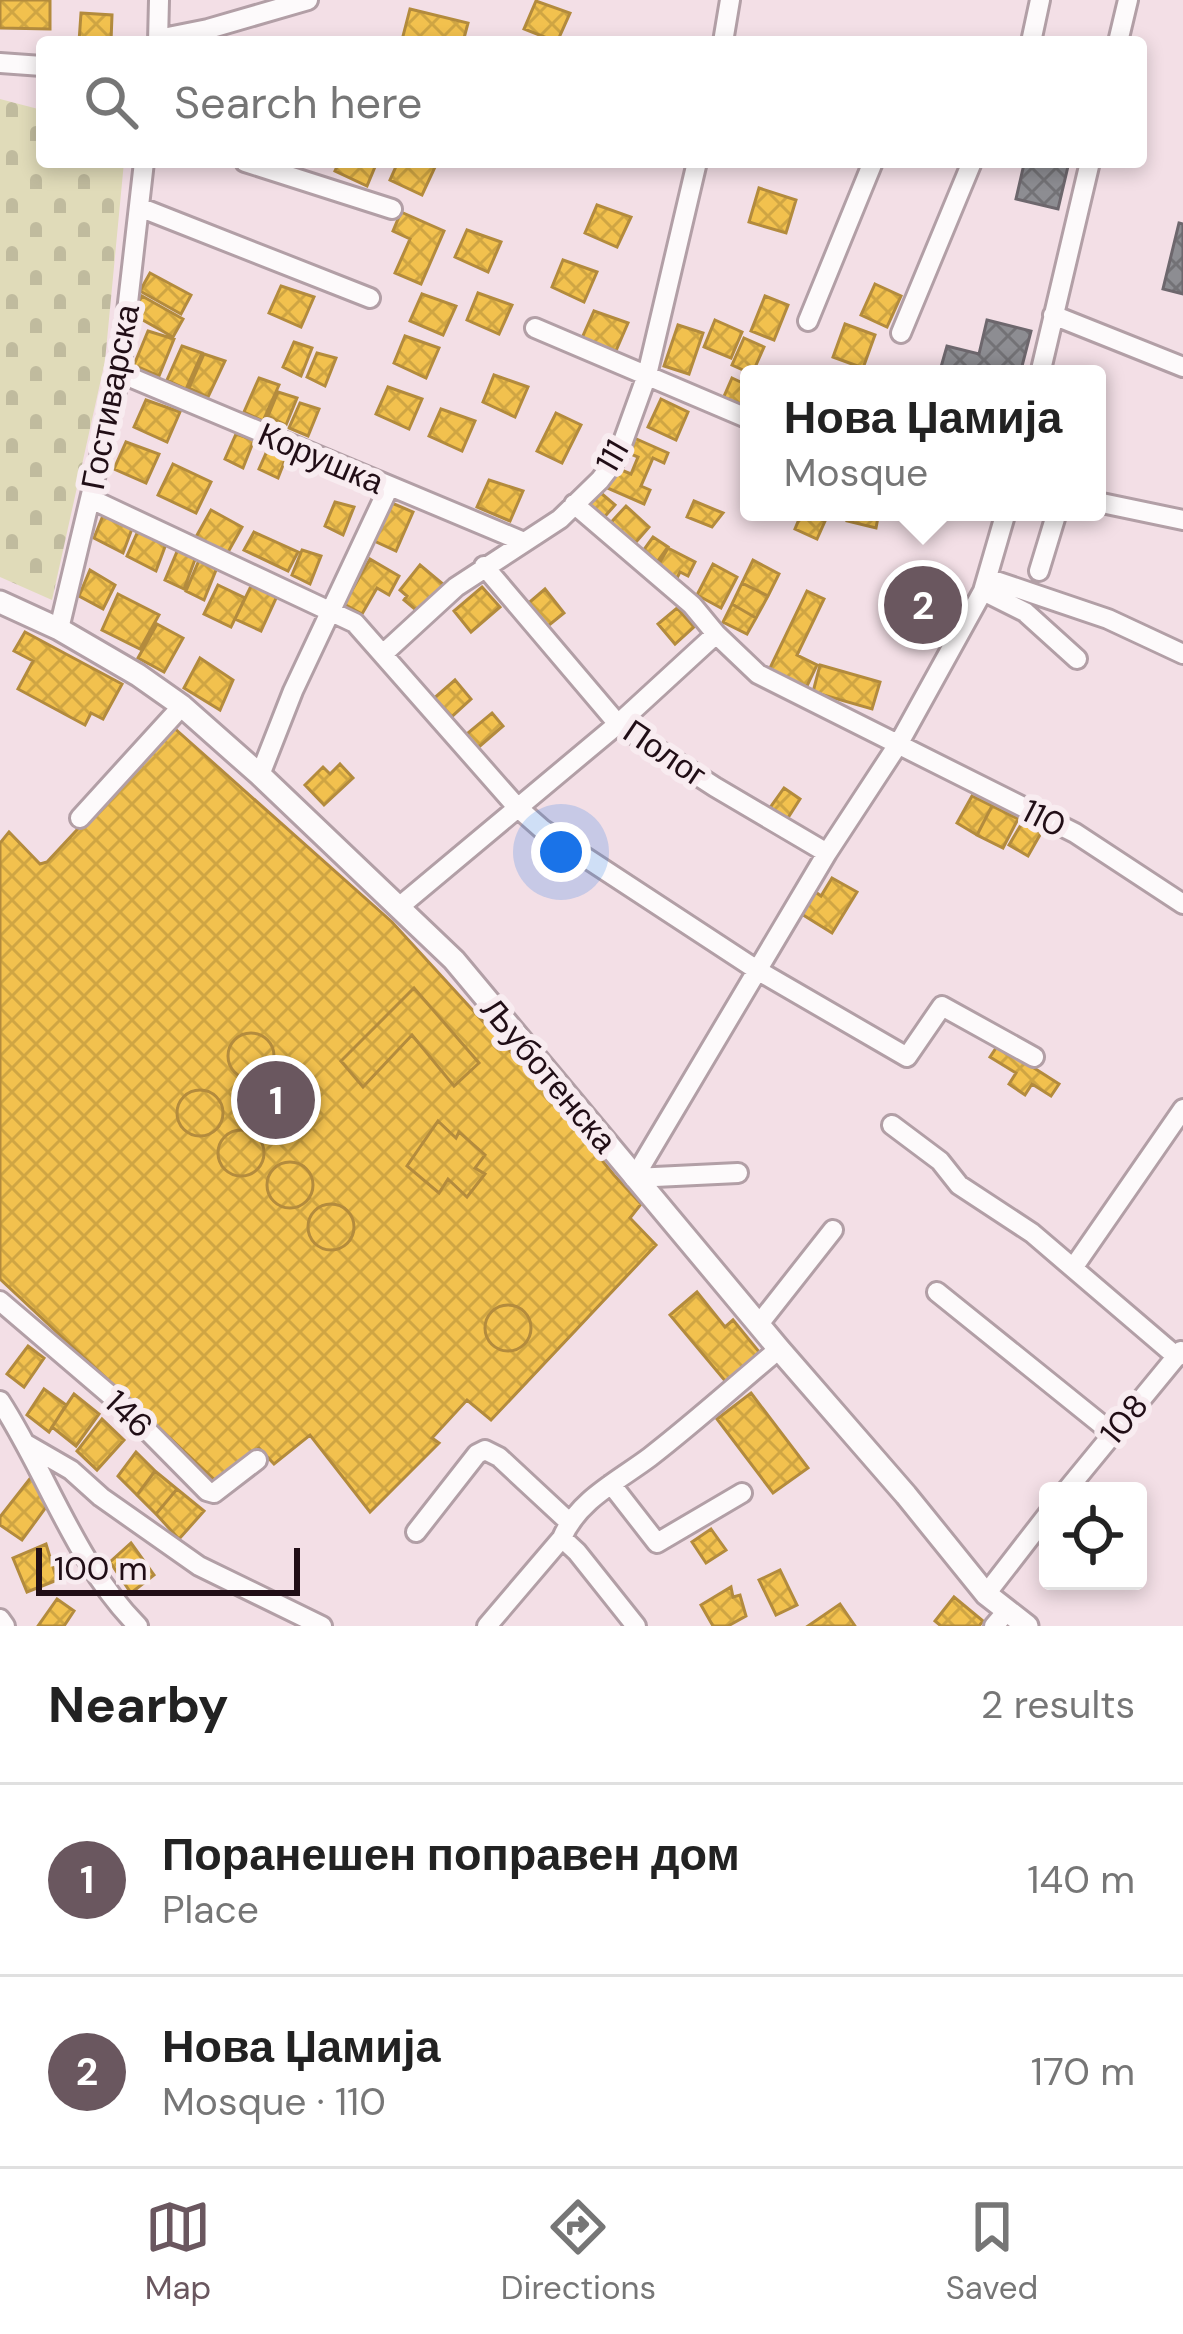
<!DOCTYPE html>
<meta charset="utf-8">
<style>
:root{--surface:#fff;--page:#f2f2f2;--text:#222;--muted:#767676;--line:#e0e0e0;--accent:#6a575f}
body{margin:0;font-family:"DM Sans",sans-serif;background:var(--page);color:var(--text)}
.controls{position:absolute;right:36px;bottom:36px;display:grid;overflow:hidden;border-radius:12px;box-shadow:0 6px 18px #0003}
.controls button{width:108px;height:108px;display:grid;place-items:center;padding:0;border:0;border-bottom:3px solid var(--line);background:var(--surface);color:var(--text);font:60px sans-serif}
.scale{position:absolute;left:36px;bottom:30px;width:264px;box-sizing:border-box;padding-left:12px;border:6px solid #210e16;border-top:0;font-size:33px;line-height:42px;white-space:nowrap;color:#210e16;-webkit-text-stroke:9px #f8ecf0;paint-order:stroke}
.you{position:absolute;left:561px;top:852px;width:42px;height:42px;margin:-30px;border:9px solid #fff;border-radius:50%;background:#1a73e8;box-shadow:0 0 0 18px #1a73e833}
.badge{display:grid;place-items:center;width:78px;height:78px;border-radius:50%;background:var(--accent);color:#fff;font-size:39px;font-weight:700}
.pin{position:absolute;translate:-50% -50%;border:6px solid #fff;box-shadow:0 3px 12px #0006}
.popup{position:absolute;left:740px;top:365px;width:366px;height:156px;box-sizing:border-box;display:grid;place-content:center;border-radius:12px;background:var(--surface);filter:drop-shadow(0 3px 9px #0005);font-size:39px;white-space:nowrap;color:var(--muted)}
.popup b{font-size:45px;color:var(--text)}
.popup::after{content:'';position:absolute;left:50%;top:100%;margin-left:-24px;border:24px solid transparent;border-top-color:var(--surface)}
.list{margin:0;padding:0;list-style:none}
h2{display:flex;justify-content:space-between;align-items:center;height:156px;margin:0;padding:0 48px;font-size:51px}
h2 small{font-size:39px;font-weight:400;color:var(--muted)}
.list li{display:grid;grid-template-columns:78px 1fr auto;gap:36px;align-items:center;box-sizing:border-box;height:192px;padding:0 48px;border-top:3px solid var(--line)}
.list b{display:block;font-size:45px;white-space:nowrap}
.list p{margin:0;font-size:39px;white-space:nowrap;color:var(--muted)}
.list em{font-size:39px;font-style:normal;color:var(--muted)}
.icon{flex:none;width:66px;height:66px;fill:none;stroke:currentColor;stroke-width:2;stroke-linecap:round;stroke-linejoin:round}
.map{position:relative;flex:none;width:1183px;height:1626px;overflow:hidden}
.search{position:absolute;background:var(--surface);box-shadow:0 6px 18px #0003;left:36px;right:36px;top:36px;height:132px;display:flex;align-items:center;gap:30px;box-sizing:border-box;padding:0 42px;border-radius:12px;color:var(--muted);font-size:45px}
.sheet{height:540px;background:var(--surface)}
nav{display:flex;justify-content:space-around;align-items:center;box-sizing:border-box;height:168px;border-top:3px solid var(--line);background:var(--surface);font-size:33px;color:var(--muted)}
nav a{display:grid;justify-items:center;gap:6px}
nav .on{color:var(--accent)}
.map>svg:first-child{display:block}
.cemetery{fill:url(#cemetery-stones)}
.homes{fill:url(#homes-cross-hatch);stroke:#b38b3d;stroke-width:3}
.industry{fill:url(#industry-cross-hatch);stroke:#6d676d;stroke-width:3}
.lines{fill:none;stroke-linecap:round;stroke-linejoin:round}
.minor-casing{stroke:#b29fa6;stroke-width:24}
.major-casing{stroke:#b29fa6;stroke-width:27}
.minor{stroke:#fdfafb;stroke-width:18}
.major{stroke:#fdfafb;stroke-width:21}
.labels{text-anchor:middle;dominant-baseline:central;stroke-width:12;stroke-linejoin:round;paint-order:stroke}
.street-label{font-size:33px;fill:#210e16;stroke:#f8ecf0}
</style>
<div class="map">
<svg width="1183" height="1626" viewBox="0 0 1183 1626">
<defs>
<pattern id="cemetery-stones" width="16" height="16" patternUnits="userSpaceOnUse" patternTransform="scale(3)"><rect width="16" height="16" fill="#e0dbb9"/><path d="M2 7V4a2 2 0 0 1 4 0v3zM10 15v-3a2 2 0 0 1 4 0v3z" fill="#c0bb9e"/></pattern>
<pattern id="homes-cross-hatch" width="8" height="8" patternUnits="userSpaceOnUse" patternTransform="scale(3)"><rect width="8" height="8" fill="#f2c14e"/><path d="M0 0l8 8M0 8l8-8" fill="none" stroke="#cfa543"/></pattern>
<pattern id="industry-cross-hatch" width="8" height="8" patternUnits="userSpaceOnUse" patternTransform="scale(3)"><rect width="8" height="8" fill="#8d8d92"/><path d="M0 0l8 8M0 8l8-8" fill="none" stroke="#737276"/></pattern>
</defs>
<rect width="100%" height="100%" fill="#f3dfe6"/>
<path class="cemetery" d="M0 99 42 110V162H124L105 361 52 600 0 577Z"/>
<path class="homes" d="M0 0H50V29L0 28Z
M536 1 570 13 557 42 524 29Z
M410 9 468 23 463 42 402 40Z
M81 13 112 15 111 42H79Z
M339 162H377L367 186 335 171Z
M398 162H427L436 165 422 195 390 180Z
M759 188 796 200 786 233 749 222Z
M597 205 631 217 617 247 585 233Z
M401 212 444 231 421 284 395 273 410 239 393 231Z
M467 230 501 242 488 272 455 257Z
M563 260 597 272 584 302 552 287Z
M150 273 191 295 181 314 140 291Z
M875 284 901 296 887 327 861 315Z
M281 286 314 297 301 327 269 313Z
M478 293 512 305 499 334 467 320Z
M422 294 456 306 443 335 410 321Z
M142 296 183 319 173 337 132 314Z
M765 296 788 305 774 340 751 331Z
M594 311 628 323 615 353 582 338Z
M715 320 742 332 731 358 704 347Z
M845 324 875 335 863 368 833 357Z
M678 325 703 333 689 374 664 366Z
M148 331 174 339 159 376 134 365Z
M405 336 439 348 426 378 394 363Z
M744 338 764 347 752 374 732 365Z
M294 342 312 348 301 376 283 367Z
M182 346 202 353 186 389 167 380Z
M317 353 336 358 325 386 307 377Z
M204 354 225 361 208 397 189 388Z
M494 375 528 387 515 417 483 402Z
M259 378 279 385 263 421 244 412Z
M732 378 749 386V413L722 401Z
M388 387 422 399 409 429 376 414Z
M278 392 297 398 286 425 268 416Z
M661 399 688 412 676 440 648 427Z
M146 400 180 412 167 442 134 427Z
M300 403 319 409 308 436 289 428Z
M441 409 475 421 462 451 429 436Z
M556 413 581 425 562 463 537 451Z
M236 434 254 440 243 468 225 459Z
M632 437 668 453 664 463 653 458 641 486 650 490 644 504 605 487 614 467 631 474 638 457 626 452Z
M126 442 159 454 146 483 114 469Z
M270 444 289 450 278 478 259 469Z
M173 464 211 482 196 513 158 495Z
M489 480 523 491 510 521 477 507Z
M595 488 615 505 599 523 580 506Z
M387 501 413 512 396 551 370 539Z
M694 501 723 513 712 527 687 517Z
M335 502 354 507 343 535 325 526Z
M626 506 649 527 630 549 606 528Z
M211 510 242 527 227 554 196 537Z
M802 512 825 521 817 539 795 529Z
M849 512H879L876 528 847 521Z
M104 513 133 526 123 553 94 538Z
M138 531 166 544 156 571 127 556Z
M254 532 298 552 288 571 244 550Z
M653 537 668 547 655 565 640 555Z
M179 547 197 554 184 589 165 580Z
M668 548 695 562 688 576 680 572 675 582 655 571Z
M302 550 321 556 310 584 292 575Z
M200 558 218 565 204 600 186 591Z
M370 559 399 576 389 595 377 588 362 614 344 604Z
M753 560 779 574 768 596 742 583Z
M713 564 737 577 721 608 697 595Z
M420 565 444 585 421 614 404 600 407 596 400 590Z
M90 570 115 585 103 609 79 596Z
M253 582 278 594 261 631 235 619Z
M742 583 768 596 756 618 732 604Z
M218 585 245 598 231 627 204 614Z
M482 587 500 607 471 632 454 611Z
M545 589 564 613 543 630 524 607Z
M807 591 824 599 797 655 817 665 806 688 769 670Z
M118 594 159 615 140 649 102 630Z
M732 604 756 618 747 634 723 622Z
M677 608 694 627 675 644 658 624Z
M157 624 183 638 164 672 138 658Z
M25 632 122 684 103 719 91 713 85 725 18 689 33 661 14 651Z
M200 658 233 680 220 710 184 688Z
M820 665 880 682 872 709 813 692Z
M455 680 471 699 448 720 431 701Z
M492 713 503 726 473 752 462 738Z
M173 727 392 922 532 1075 614 1175 641 1204 630 1218 656 1245 491 1420 467 1400 432 1438 439 1443 370 1512 310 1435 274 1464 259 1448 217 1482 0 1279V843L9 832 40 864 47 862Z
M340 764 353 778 324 805 305 785 323 767 330 774Z
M784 788 800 799 784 824 767 812Z
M972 796 992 806 977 835 957 823Z
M992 806 1018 819 1003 848 977 835Z
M1022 823 1041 833 1028 856 1009 845Z
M832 878 857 892 832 933 800 913 814 891 821 896Z
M414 988 479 1063 454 1086 412 1035 363 1087 341 1061Z
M228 1056a23 23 0 1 1 46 0a23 23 0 1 1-46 0Z
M998 1045 1059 1084 1051 1096 1032 1084 1025 1095 1009 1084 1016 1073 990 1057Z
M177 1113a23 23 0 1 1 46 0a23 23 0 1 1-46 0Z
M438 1121 456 1138 459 1132 485 1155 475 1168 485 1174 467 1197 448 1179 439 1193 407 1166Z
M218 1153a23 23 0 1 1 46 0a23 23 0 1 1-46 0Z
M267 1185a23 23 0 1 1 46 0a23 23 0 1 1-46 0Z
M308 1227a23 23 0 1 1 46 0a23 23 0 1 1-46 0Z
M697 1292 725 1327 733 1320 760 1353 726 1382 670 1315Z
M485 1328a23 23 0 1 1 46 0a23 23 0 1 1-46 0Z
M28 1346 44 1358 24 1387 7 1374Z
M44 1389 66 1405 49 1432 27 1415Z
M751 1393 808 1468 773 1493 717 1419Z
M74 1394 99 1414 76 1446 52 1427Z
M102 1419 124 1440 97 1470 77 1451Z
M136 1452 155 1471 137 1495 118 1476Z
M36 1471 52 1499 22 1540 0 1525V1517Z
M155 1471 177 1489 156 1514 137 1495Z
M177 1489 204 1511 179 1539 156 1514Z
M711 1529 726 1550 706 1563 692 1542Z
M131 1543 154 1575 131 1593 110 1562Z
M46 1544 57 1580 27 1592 13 1558Z
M780 1570 797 1605 776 1615 759 1580Z
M731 1587 733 1597 740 1595 746 1616 728 1626H713L701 1605Z
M954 1597 983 1621 979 1626H941L935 1621Z
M57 1599 74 1611 64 1626H38Z
M840 1604 855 1626H808Z"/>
<path class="industry" d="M1015 162H1069L1058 209 1016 199 1024 164Z
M1179 223 1183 224V294L1163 289Z
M987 320 1031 331 1020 374H939L947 346 979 354Z"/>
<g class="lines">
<defs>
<path id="minor" d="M158 39 208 29 308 0
M158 42 159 0
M723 42 730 0
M1031 42 1040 0
M1118 42 1128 0
M0 63 42 66
M245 162 392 209
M139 207 370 298
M1053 315 1183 367
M808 321 873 162
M535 328 749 419
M901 333 972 162
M120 373 524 542
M1040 374 1090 162
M91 499 355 623 517 807 542 829 757 970 907 1057 942 1006 1034 1057
M1097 502 1183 520
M574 504 692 605 716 634 758 674 1075 833 1183 904
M484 566 618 724 715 787 827 853
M1039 571 1057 512
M987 578 1108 619 1183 654
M983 591 1025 612 1077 659
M59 629 120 373 144 162
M383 654 456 587 560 519 600 480 617 458 647 375 697 162
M260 775 293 691 389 487
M80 818 182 706
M399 907 618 724 716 634
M892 1125 940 1161 959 1185 1032 1233 1177 1357
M634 1178 827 853 899 743 983 591 1006 512
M634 1178 738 1173
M1073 1268 1183 1109
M937 1292 1112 1433
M0 1301 124 1407 207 1491 214 1493 257 1460
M759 1324 833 1230
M0 1401C48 1475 75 1563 138 1626
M26 1444 71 1470 101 1497 199 1566 322 1626
M611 1484 657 1543 742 1493
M1066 1491 1181 1351
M416 1532 477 1454 485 1450 499 1457 569 1522
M562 1538 577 1552 636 1626
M986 1594 1048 1514
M0 1619 5 1626
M487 1626 562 1538C578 1500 618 1481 650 1457 694 1423 736 1385 779 1349
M994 1626 1006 1612"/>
<path id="major" d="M0 602 59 629 138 675 182 706 260 775 454 960 779 1349 906 1495 986 1594 1027 1626"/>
</defs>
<use href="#minor" class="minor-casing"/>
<use href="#major" class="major-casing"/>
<use href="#minor" class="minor"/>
<use href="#major" class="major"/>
</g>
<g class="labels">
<g class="street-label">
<text transform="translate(110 397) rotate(-79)">Гостиварска</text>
<text transform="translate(612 456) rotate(-60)">111</text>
<text transform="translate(321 458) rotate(23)">Корушка</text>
<text transform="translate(665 753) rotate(34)">Полог</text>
<text transform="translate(1044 818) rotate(27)">110</text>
<text transform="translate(549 1075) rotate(50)">Љуботенска</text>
<text transform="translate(129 1414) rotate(44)">146</text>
<text transform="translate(1124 1419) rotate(-50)">108</text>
</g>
</g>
</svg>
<div class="controls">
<button><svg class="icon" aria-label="locate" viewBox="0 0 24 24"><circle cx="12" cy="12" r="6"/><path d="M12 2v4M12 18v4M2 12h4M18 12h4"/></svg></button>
</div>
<div class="scale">100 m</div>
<div class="you"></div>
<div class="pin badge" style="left:276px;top:1100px">1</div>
<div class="pin badge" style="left:923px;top:605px">2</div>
<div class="popup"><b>Нова Џамија</b>Mosque</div>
<div class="search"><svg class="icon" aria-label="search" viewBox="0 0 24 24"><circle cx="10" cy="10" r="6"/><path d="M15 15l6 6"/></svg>Search here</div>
</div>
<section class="sheet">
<h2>Nearby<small>2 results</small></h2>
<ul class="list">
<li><span class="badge">1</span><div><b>Поранешен поправен дом</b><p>Place</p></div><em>140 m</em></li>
<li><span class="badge">2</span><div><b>Нова Џамија</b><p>Mosque · 110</p></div><em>170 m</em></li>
</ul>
</section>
<nav>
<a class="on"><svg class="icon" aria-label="map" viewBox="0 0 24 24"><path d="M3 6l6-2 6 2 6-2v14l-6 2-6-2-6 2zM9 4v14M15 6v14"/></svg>Map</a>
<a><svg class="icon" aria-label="directions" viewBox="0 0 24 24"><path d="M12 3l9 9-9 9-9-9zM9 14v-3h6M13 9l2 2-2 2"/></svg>Directions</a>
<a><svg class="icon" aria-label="saved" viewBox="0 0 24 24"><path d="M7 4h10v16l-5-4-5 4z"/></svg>Saved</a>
</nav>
